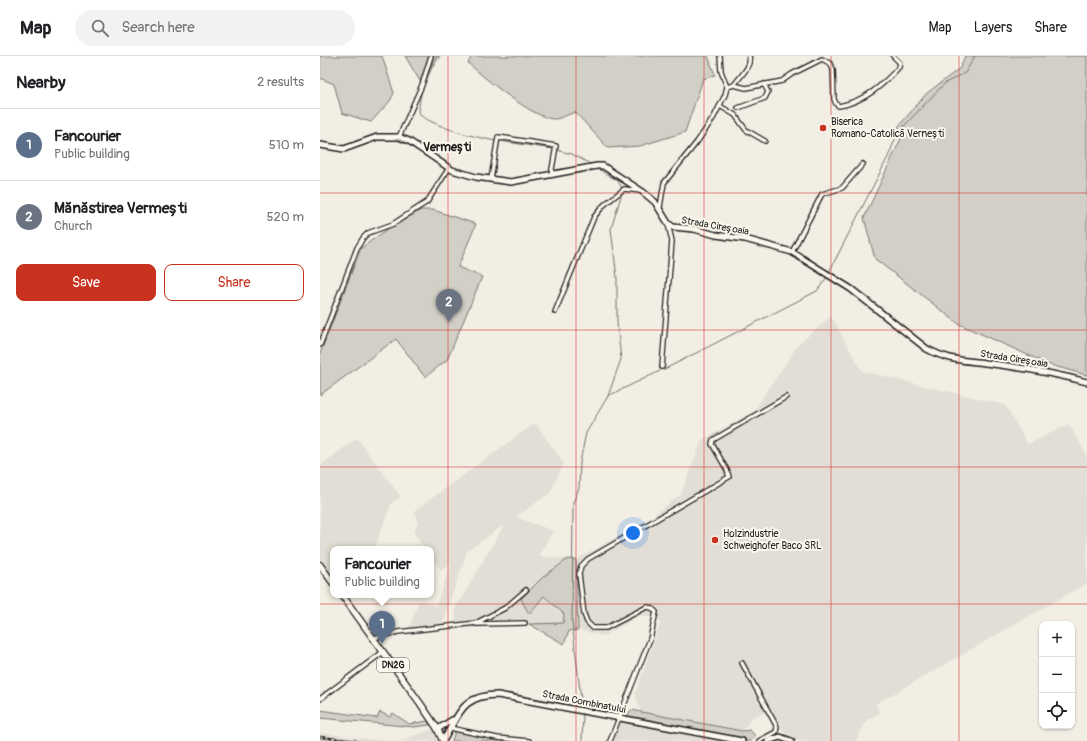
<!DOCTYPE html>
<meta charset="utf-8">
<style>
:root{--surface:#fff;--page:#f2f2f2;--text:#202124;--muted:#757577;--line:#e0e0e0;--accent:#c8321e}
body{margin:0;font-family:Pangolin,sans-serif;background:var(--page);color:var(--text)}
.controls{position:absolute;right:12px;bottom:12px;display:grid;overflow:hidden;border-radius:8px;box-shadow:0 1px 3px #0004}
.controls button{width:36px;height:36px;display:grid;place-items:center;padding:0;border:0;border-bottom:1px solid var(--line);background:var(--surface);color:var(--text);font:20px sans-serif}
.you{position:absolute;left:313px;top:477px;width:14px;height:14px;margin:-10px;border:3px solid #fff;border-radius:50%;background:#1a73e8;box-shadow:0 0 0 6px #1a73e833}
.badge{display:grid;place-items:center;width:26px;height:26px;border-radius:50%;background:var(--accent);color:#fff;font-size:13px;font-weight:700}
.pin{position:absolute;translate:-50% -33px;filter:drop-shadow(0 1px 2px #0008)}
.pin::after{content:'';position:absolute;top:21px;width:14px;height:12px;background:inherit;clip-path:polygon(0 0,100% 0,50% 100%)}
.popup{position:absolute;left:10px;top:490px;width:104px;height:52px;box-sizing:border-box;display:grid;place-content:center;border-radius:8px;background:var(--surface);filter:drop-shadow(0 1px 3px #0005);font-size:13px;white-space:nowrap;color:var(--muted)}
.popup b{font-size:15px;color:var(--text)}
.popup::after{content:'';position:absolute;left:50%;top:100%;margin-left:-8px;border:8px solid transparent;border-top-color:var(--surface)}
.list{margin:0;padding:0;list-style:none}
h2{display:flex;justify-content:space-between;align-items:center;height:52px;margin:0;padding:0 16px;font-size:17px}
h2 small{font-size:13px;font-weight:400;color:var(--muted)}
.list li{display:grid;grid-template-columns:26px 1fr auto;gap:12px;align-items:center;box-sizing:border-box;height:72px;padding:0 16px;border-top:1px solid var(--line)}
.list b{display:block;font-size:15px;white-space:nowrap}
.list p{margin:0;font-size:13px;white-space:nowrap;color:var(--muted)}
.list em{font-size:13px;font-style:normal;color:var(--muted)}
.actions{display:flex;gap:8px;padding:12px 16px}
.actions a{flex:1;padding:9px 0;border:1px solid var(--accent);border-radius:8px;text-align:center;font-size:14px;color:var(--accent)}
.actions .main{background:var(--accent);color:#fff}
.icon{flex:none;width:22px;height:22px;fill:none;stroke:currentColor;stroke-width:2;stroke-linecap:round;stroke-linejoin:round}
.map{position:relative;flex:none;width:767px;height:685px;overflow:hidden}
header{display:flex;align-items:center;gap:24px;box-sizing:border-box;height:56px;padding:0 20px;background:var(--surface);border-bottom:1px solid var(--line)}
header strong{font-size:19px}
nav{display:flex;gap:22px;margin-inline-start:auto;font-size:14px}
.search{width:280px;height:36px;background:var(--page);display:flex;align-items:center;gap:10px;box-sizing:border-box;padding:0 14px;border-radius:22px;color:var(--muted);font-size:15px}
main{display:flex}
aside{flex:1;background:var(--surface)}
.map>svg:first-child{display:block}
.built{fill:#e2ded5}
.green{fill:#d2cfc6;stroke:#777671}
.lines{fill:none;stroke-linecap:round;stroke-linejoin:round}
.stream{stroke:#716f6b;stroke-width:1}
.street-casing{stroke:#1c1c1c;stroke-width:6}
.secondary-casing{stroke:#1c1c1c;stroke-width:8}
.primary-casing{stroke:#1c1c1c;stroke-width:8}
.street{stroke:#fbf7ec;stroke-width:3.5}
.secondary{stroke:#fbf7ec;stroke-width:5}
.primary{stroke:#fbf7ec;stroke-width:5.5}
.rail-casing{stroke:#1c1c1c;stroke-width:2.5}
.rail{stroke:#fbf7ec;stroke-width:1;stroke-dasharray:3;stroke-linecap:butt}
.grid{fill:none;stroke:#d62828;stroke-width:1;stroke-opacity:0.55}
.poi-dot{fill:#c8321e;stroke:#fbf7ec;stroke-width:1.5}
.labels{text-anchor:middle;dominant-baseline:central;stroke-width:4;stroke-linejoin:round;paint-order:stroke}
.shield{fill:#fbf7ec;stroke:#5f5e5a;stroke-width:1}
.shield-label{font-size:9px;font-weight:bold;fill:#1c1c1c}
.poi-label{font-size:10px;fill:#1c1c1c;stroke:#fbf7ec;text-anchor:start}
.street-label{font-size:10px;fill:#1c1c1c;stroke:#fbf7ec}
.quarter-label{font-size:12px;font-weight:bold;fill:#1c1c1c;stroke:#fbf7ec}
</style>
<header>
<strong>Map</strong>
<div class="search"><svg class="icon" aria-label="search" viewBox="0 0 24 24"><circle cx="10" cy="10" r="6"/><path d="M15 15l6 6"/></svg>Search here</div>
<nav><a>Map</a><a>Layers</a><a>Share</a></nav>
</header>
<main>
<aside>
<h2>Nearby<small>2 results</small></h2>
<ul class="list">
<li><span class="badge" style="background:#5c6f8a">1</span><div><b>Fancourier</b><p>Public building</p></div><em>510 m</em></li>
<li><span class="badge" style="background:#6b7280">2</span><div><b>Mănăstirea Vermești</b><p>Church</p></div><em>520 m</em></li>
</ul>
<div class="actions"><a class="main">Save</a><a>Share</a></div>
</aside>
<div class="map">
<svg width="767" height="685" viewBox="0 0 767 685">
<rect width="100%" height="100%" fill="#f2eee4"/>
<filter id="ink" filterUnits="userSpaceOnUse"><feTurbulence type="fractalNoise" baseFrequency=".025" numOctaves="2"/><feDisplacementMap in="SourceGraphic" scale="8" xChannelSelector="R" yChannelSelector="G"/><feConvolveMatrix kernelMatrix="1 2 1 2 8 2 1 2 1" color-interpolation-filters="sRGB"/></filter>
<g filter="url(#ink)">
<path class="built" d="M511 260 542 315 685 349 708 388 749 368 767 400V527L556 648 560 657 547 664 536 685H474L463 675 451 654 433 661 422 675 321 657 315 638 341 565 321 559 284 580 258 574 256 504 330 462 361 438 382 384 433 356 478 289Z
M215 367 244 407 230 437 196 461 233 475 219 500 248 503 223 521 209 558 224 540 244 558 243 567 136 573 135 553 184 469 147 495 120 575 89 572 99 545 116 550 131 508 121 514 111 501V493H105L94 477 98 466 94 455Z
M37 382 81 441 71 448 54 493H13V520L0 504V410Z
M300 665 411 685H293Z
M113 673 120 685H80Z
M0 677 65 685H73H0Z"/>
<path class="green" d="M0 0H62L74 37 70 45 51 66 22 57 14 28 0 22Z
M85 0H120L114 8 103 30Z
M152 0H388L395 19 383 23 365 76 320 90 288 92 255 56C249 58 240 63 234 63 214 63 163 21 148 7Z
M645 0H767V319L730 309 639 268 555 203 544 162 584 76 578 71 607 37 640 12Z
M101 154H113L156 168 138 211 162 221 127 304 105 321 76 283 0 339V298L41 192 69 172Z
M248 503 256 504 258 574 249 575 244 588 209 568 243 567 244 558 224 540 209 558 201 543 223 521Z
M0 654 57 662 60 656 70 661 73 657 89 668 108 665 110 669 94 671 0 662Z
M311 654 422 675 430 674 435 680 431 685H411L307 667V660Z
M135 675 191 685H132Z"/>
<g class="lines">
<path class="stream" d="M117 0C108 12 96 45 100 59 118 72 154 81 176 85
M179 85 233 93
M236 94 252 98 272 109
M278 113 298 125 302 132
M509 216 568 101 576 81 583 71 625 27 645 17 655 0
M343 314 497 235 507 221
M288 340 340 315
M262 652 252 565 253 447 259 432 260 406 266 377 288 340 301 303 297 267V222L291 173 302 137
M262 685 263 658"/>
<defs>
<path id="street" d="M414 29C420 20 432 11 429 0
M407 31 414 29 426 32 462 25 472 18 502 3 511 8 513 14 514 43 516 48 519 50C545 45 562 30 579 11L580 7 573 0
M400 50 415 59 426 74 445 85
M418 52 445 42 448 36 444 28
M79 81 102 29 111 0
M171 123 178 81 236 90 231 119
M340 151 344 127 377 86 394 61 405 39 407 31 401 15 400 0
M472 196 502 138 522 132 543 108
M235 256 274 161 284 149 304 133 321 135
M0 289 37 192 43 182 48 177 73 168 107 146 129 112
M342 311 352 185 348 168
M156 568 205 567
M53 582 78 576 156 567 185 552 206 534
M422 607 457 671 456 676 439 685
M0 643 63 596
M130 672 177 682 209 685
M290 685 330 583 336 556 332 552 327 551 286 572H273L267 566 264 558 259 518 261 510 268 503 409 421 407 414 392 388 393 384 466 341"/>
<path id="secondary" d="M0 89 24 93 57 81H79L89 85 132 114 156 121 191 126 277 110H283L323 136 335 146 348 167 353 171 374 173 396 179 425 183 472 196 531 233 607 293C631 306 647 304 673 308 704 312 736 318 767 326
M118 673 132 664
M123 685C139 659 141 639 178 639L422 685
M448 685 460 681 471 685"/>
<path id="primary" d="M0 509 13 527
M22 539 100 647 117 672 123 685"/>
</defs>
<use href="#street" class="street-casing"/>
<use href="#secondary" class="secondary-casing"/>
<use href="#primary" class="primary-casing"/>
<use href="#street" class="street"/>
<use href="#secondary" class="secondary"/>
<use href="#primary" class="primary"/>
<defs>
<path id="rail" d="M0 681 36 685"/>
</defs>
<use href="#rail" class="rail-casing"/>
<use href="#rail" class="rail"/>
</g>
</g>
<path class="grid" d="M128 0V685M256 0V685M384 0V685M511 0V685M639 0V685M0 137H767M0 274H767M0 411H767M0 548H767"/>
<g class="poi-dot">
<circle cx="503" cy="72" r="4"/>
<circle cx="395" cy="484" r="4"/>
</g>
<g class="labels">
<rect class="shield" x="57" y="602" width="32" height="14" rx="3"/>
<g class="shield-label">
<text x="73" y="609">DN2G</text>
</g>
<g class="poi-label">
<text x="511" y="66">Biserica<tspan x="511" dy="12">Romano-Catolică Vernești</tspan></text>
<text x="403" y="478">Holzindustrie<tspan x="403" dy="12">Schweighofer Baco SRL</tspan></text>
</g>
<g class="street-label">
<text transform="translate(395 170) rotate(10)">Strada Cireșoaia</text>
<text transform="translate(694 303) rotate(9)">Strada Cireșoaia</text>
<text transform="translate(264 646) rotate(11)">Strada Combinatului</text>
</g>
<g class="quarter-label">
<text x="127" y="91">Vermești</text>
</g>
</g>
</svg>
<div class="controls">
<button>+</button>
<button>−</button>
<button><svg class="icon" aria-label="locate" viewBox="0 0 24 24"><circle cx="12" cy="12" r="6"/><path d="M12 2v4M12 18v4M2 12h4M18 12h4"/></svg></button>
</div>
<div class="you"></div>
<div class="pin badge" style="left:62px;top:588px;background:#5c6f8a">1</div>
<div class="popup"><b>Fancourier</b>Public building</div>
<div class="pin badge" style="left:129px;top:266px;background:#6b7280">2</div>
</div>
</main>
